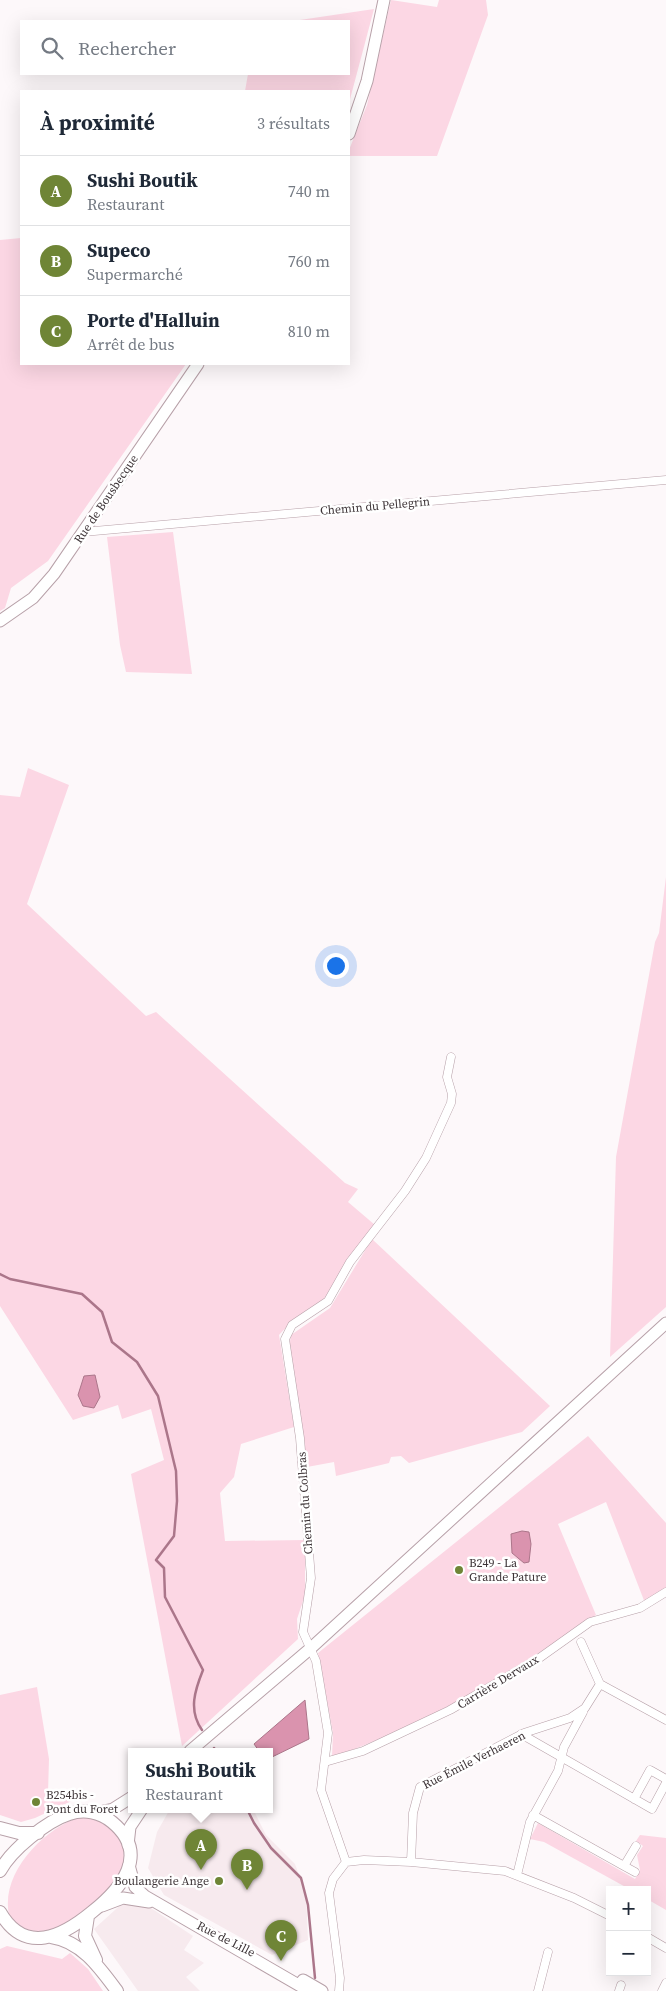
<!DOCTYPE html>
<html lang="fr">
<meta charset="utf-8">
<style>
:root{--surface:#fff;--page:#f6f6f7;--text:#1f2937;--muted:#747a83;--line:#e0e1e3;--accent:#6f8536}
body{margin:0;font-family:"Source Serif 4",serif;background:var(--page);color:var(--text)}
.controls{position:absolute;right:15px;bottom:15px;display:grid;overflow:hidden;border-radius:0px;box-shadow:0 5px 20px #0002}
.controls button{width:45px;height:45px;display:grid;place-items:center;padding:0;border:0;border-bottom:1px solid var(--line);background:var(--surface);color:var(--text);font:25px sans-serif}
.you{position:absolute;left:335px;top:965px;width:18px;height:18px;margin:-12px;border:4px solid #fff;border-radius:50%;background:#1a73e8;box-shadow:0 0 0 8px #1a73e833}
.badge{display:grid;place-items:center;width:32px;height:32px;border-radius:50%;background:var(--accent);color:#fff;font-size:16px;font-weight:700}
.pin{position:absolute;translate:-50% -41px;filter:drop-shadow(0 1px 2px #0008)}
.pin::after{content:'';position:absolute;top:26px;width:18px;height:15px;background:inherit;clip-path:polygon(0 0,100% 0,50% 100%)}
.popup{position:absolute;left:128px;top:1748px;width:145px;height:65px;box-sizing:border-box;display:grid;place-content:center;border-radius:0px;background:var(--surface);filter:drop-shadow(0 1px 4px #0005);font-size:16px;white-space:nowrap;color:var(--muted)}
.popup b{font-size:19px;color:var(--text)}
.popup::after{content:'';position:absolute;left:50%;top:100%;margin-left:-10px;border:10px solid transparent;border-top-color:var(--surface)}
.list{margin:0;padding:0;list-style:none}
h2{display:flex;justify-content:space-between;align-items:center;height:65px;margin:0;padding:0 20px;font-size:21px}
h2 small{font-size:16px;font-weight:400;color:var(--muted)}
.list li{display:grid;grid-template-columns:32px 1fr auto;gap:15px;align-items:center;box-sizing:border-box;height:70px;padding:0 20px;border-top:1px solid var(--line)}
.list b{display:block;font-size:19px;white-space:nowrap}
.list p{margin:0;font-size:16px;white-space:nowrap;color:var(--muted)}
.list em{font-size:16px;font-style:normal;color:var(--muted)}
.icon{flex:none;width:28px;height:28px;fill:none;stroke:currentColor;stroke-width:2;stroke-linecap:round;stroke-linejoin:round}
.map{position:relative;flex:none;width:666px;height:1991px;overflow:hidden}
.search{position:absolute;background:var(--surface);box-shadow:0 5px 20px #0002;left:20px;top:20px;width:330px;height:55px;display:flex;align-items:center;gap:12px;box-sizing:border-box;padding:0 18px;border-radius:0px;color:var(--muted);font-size:19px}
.panel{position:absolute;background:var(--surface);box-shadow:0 5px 20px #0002;left:20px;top:90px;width:330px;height:275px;border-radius:0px}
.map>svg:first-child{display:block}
.built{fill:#f7eaee}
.green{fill:#fcd7e4}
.water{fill:#da93ae;stroke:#ab768a}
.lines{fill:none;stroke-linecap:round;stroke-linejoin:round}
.stream{stroke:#ab768a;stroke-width:2.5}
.street-casing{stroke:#b7a0a8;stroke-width:9}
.secondary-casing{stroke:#b7a0a8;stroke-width:13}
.primary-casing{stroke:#b7a0a8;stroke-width:14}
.street{stroke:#fff;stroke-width:8}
.secondary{stroke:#fff;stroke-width:11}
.primary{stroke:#fff;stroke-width:12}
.poi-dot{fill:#6f8536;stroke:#fff;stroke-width:2}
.labels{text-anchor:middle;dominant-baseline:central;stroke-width:5;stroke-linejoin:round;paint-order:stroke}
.street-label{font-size:12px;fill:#3c3336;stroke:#fff}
.poi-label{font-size:12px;fill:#3c3336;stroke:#fff;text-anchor:start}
</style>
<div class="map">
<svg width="666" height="1991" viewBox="0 0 666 1991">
<rect width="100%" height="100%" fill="#fdf8fa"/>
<path class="built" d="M170 1809H253L266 1835 295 1864 306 1895 308 1940 272 1955 164 1895 148 1868 157 1832Z
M126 1900 148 1906 193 1936 184 1950 204 1963 186 1977 200 1991H138L94 1929Z"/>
<path class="green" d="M391 0 437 7 439 0H486L488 15 437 156H349V150L367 105Z
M374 9 349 103V91H245L248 74H349V21H293Z
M21 238V364H186L48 561 11 588 5 608 0 611V240Z
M173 532 192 674 126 672 120 645 107 537Z
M28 768 69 785 27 904 146 1016 156 1012 345 1183 358 1189 348 1202 375 1225C358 1250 339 1287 316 1306 303 1317 290 1322 279 1335L294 1427 241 1444 234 1477 220 1493 225 1541 305 1540V1595L297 1619 298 1639 182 1746 131 1474 164 1460 151 1409 122 1419 118 1405 73 1420 0 1306V795L20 797Z
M666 877V1307L610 1357 616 1157 655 942 659 933Z
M372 1239 550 1406 522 1432 409 1463 401 1456 391 1457 389 1463 336 1476 334 1462 307 1467 289 1348 291 1335 330 1308Z
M588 1436 666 1523V1590L645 1603 606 1502 558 1524 596 1615C514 1671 427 1725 332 1757L333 1733 318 1653Z
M37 1687 49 1759 48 1793 78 1798 35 1818 21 1822 0 1815V1695Z
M80 1817C86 1818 94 1817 99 1819 127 1830 129 1861 116 1884 113 1890 74 1921 66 1925 57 1930 44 1933 33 1932 22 1930 16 1923 9 1915 0 1872 45 1828 80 1817Z
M538 1823 635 1879 640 1870 637 1855 643 1846 636 1841 640 1835 666 1838V1910L647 1899V1890H631L544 1842 530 1839Z
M7 1946 62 1959 70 1953 88 1969 103 1991H0V1949Z"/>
<path class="water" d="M95 1375 100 1397 94 1408 83 1406 78 1395 84 1376Z
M522 1531 529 1532 531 1544 529 1562 524 1563 512 1553 511 1534Z
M305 1700 309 1739 270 1758V1751H259L254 1744Z"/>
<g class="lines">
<path class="stream" d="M0 1274 10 1279 82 1294 102 1312 112 1342 137 1362 158 1396 176 1471 177 1501 174 1536 156 1560 164 1568 165 1597 203 1670C195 1690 188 1710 202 1730
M214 1748 216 1751
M247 1809 254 1823 271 1848 301 1878 308 1905 315 1978"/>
<defs>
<path id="street" d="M83 532 666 480
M581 1642 600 1684
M521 1734 652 1809 666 1783
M325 1762 363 1751 450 1710 538 1659 590 1622 640 1608 666 1592
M634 1799 650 1770 666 1779
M533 1815 624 1866
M346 1862 364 1860 411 1862 505 1871 574 1898 610 1916
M411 1862 413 1813 420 1787 524 1733 570 1718 585 1708 600 1684 666 1720
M635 1872 624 1866 636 1846
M517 1875 530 1822 558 1771 564 1747 583 1712
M647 1937 666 1948
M339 1991 340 1978 329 1893 333 1879 346 1862 321 1790 328 1733 316 1661 303 1632 311 1578 300 1438 285 1339 292 1325 328 1301 350 1262 405 1191 426 1158 451 1103 452 1094 447 1077 451 1057
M538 1991 548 1952
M619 1991 621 1985
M662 1991 666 1983"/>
<path id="secondary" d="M349 134 367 81 384 0
M0 621 33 598 54 574 198 364
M190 1751 311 1648 666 1323
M95 1813 113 1809 132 1797
M128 1845 130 1827 142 1809
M129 1865 135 1887 145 1896 309 1991
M102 1906 123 1898 149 1902
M303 1980 322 1991"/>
<path id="primary" d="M0 1828 19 1833H38
M0 1871C11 1850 47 1821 69 1814 84 1809 100 1812 112 1822 151 1854 121 1889 92 1912 63 1936 25 1956 0 1912
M88 1916 85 1936 96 1960
M51 1937C81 1941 100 1968 117 1991"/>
</defs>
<use href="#street" class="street-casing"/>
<use href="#secondary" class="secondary-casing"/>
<use href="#primary" class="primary-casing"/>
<use href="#street" class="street"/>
<use href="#secondary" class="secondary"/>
<use href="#primary" class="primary"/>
</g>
<g class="poi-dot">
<circle cx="459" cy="1570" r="5"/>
<circle cx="36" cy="1802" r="5"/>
<circle cx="219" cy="1881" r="5"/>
</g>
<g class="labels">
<g class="street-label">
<text transform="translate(106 499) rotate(-56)">Rue de Bousbecque</text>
<text transform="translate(375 506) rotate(-5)">Chemin du Pellegrin</text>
<text transform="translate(305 1503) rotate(-94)">Chemin du Colbras</text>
<text transform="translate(498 1682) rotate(-31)">Carrière Dervaux</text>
<text transform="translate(474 1760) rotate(-27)">Rue Émile Verhaeren</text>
<text transform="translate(226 1939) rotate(27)">Rue de Lille</text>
</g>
<g class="poi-label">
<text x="469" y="1563">B249 - La<tspan x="469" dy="14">Grande Pature</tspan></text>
<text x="46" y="1795">B254bis -<tspan x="46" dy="14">Pont du Foret</tspan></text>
<text x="209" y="1881" text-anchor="end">Boulangerie Ange</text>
</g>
</g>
</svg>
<div class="controls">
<button>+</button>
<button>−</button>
</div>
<div class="you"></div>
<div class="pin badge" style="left:201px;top:1870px">A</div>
<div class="popup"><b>Sushi Boutik</b>Restaurant</div>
<div class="pin badge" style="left:247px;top:1890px">B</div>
<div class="pin badge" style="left:281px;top:1961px">C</div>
<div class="search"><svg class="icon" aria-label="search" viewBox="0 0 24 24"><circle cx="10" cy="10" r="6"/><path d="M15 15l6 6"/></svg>Rechercher</div>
<section class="panel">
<h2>À proximité<small>3 résultats</small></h2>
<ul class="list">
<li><span class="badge">A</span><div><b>Sushi Boutik</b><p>Restaurant</p></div><em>740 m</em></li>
<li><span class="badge">B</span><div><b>Supeco</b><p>Supermarché</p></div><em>760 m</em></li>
<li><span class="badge">C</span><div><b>Porte d'Halluin</b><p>Arrêt de bus</p></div><em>810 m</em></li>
</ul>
</section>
</div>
